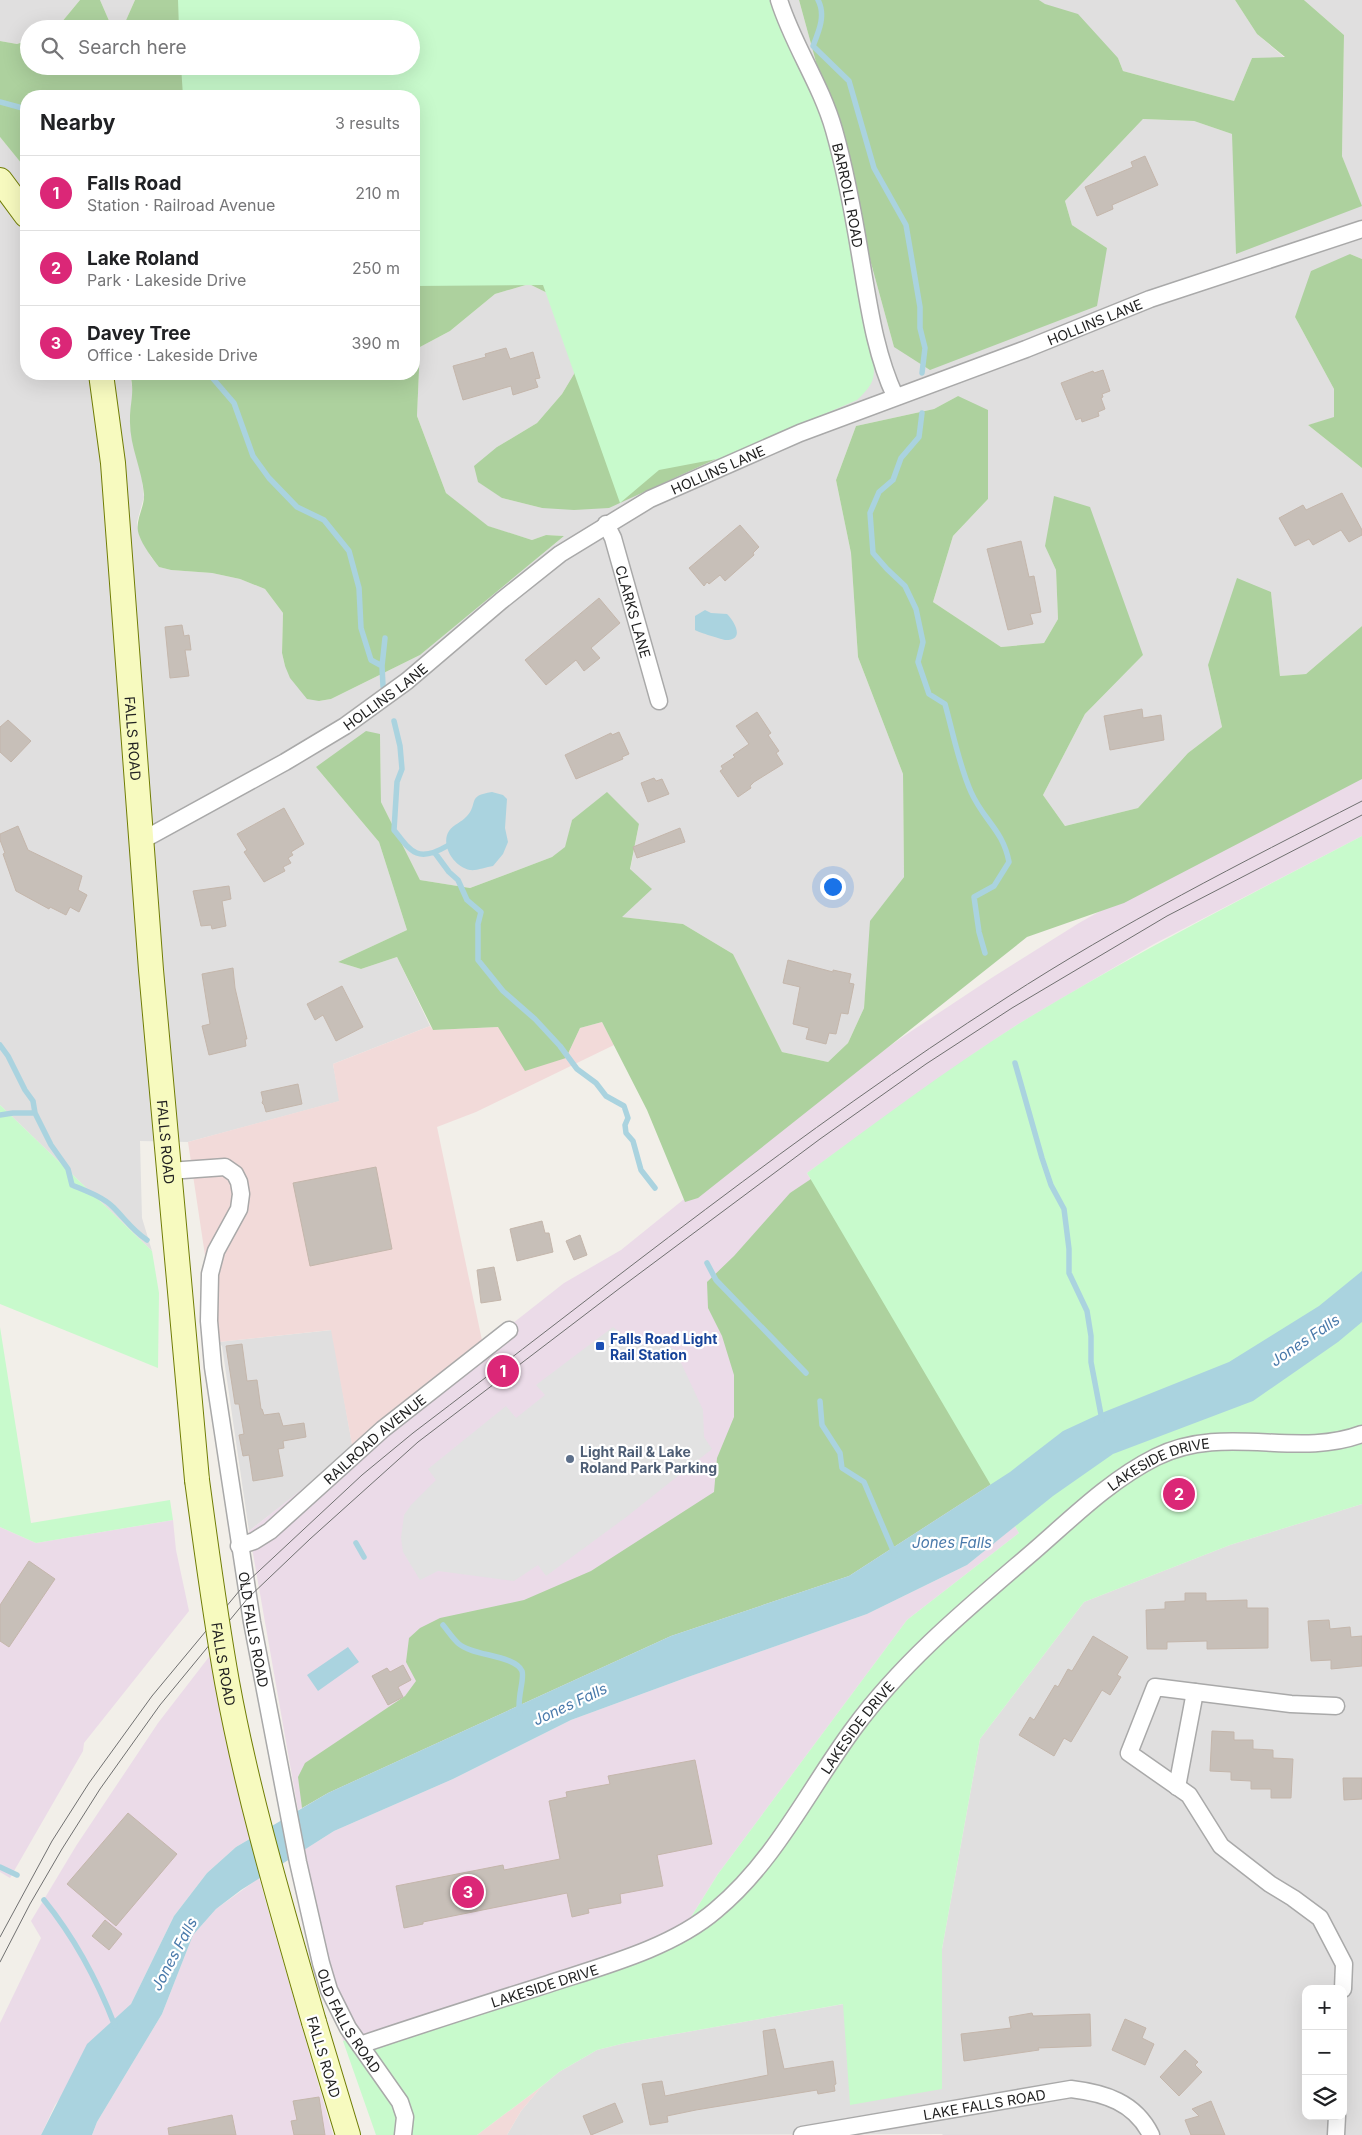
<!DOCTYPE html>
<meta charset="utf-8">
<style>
:root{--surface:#fff;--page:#f2f2f2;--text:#202124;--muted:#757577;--line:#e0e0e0;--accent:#db2777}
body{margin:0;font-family:Inter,sans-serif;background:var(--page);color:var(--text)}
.controls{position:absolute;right:15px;bottom:15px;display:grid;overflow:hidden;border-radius:10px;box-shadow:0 5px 20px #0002}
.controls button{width:45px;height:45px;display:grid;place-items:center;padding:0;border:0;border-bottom:1px solid var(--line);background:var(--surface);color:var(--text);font:25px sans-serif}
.you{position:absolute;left:832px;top:886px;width:18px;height:18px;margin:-12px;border:4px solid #fff;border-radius:50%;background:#1a73e8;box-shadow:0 0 0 8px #1a73e833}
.badge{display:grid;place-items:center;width:32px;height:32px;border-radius:50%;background:var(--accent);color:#fff;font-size:16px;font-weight:700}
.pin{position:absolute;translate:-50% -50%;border:2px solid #fff;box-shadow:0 1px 5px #0006}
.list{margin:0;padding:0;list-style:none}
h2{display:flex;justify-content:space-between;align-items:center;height:65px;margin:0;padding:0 20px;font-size:21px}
h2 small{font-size:16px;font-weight:400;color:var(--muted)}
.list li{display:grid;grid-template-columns:32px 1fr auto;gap:15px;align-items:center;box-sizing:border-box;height:75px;padding:0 20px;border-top:1px solid var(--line)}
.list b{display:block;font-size:19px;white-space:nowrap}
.list p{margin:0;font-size:16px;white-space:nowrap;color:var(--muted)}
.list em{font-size:16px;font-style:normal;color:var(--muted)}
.icon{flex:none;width:28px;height:28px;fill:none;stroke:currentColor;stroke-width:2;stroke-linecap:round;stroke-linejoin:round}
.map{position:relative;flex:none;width:1362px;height:2135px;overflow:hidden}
.search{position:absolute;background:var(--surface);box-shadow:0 5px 20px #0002;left:20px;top:20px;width:400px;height:55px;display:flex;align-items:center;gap:12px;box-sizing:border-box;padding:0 18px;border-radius:28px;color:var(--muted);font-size:19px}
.panel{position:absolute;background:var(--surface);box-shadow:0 5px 20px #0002;left:20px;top:90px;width:400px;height:290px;border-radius:20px}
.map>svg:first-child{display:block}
.residential{fill:#e0dfdf;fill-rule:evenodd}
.commercial{fill:#f2dad9}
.industrial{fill:#ebdbe8}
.forest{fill:#add19e}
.park{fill:#c8facc}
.parking{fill:#e2e2e2}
.water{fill:#aad3df}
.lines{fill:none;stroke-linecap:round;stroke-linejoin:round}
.stream{stroke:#aad3df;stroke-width:5.5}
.building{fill:#c7bfb8;stroke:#c4b6ab}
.street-casing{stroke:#a9a9a9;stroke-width:19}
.secondary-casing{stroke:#707d05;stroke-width:26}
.street{stroke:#fff;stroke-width:16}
.secondary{stroke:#f7fabf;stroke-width:24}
.tram{stroke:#707070;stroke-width:1}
.secondary-bridge-casing{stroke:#707d05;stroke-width:26;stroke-linecap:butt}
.secondary-bridge{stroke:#f7fabf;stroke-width:24}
.transit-dot{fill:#1a4fb4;stroke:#fff;stroke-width:2}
.service-dot{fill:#5c6f8a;stroke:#fff;stroke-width:2}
.labels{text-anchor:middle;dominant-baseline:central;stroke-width:4.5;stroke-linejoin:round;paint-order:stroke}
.street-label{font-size:14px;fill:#222;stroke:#fff}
.transit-label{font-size:14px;font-weight:bold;fill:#164399;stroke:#fff;text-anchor:start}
.service-label{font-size:14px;font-weight:bold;fill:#4e5e75;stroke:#fff;text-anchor:start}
.water-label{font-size:15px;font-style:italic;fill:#4a7aab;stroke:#fff}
</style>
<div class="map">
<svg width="1362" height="2135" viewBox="0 0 1362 2135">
<rect width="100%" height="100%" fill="#f2efe9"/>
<path class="residential" d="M0 0H80L56 29H29V40L17 44 0 41Z
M100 0H135L123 27 110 23Z
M764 0H799L894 347 1107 248 1072 225 1065 201 1143 119 1194 121 1232 134 1361 206 1342 156 1344 35 1304 0H1362V259L1350 254 1295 317 1334 389V418L1308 425 1362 468V626L1306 674 1280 676 1271 592 1208 665 1222 727 1188 753 1138 808 1065 826 1043 795 1085 714 1143 655 1045 545 1056 570 1058 619 1044 643 1001 647 933 602 953 536 988 499 958 396 934 409 856 426 836 480 851 553 858 657 903 774 904 877 871 921 864 1008 848 1043 828 1062 782 1052 733 954 683 924 621 917 639 824 572 820 566 847 552 857 470 888 420 880 381 802 380 734 316 767 379 842 407 930 338 962 361 969 397 957 430 1026 333 1064 340 1101 188 1142 140 1141 142 1218 152 1251 0 1105V137L26 169V374H130L133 393 130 419 131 431 141 470 144 497 137 522 139 535 151 557 159 567 171 570 212 573 240 579 265 589 283 613 282 653 285 666 319 701 331 699 420 655 564 536 546 535 532 540 487 526 446 493 417 416 420 347 450 331 495 294 529 284 580 309 584 339 574 374 562 394 537 423 497 447 502 498 542 508Z
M1039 0H1235L1257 34 1285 58H1252L1234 101 1123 71 1118 58Z
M332 1330 353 1450 249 1531 222 1346 218 1342Z
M1362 1504V2135H943L942 2134 507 2135 521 2111 542 2086 559 2072 597 2050 625 2043 844 2004 942 2089V1949L980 1739 1084 1602 1230 1545ZM1306 1989H1343V2116H1306Z"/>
<path class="commercial" d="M602 1022 614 1045 476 1112 437 1127 483 1345 353 1450 331 1330 218 1342 188 1142 339 1101 333 1064 430 1026 433 1030 498 1027 566 1058 580 1028Z
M542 2086 521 2111 507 2135H477Z"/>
<path class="industrial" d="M1362 773V836L1154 944 1020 1023 979 1050 807 1173 991 1485 849 1576 671 1636 328 1793 298 1810 249 1531 564 1283 621 1250 777 1124 907 1034 993 977 1079 923 1150 883Z
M173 1520 176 1550 189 1611 84 1743 83 1751 10 1878 0 1872V1527L36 1543Z
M1015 1526 1019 1533 907 1620 718 1874 688 1922 665 1934 575 1969 343 2041 304 1850 334 1831 453 1779 571 1720 688 1677 867 1614 967 1565Z
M212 1653 251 1838 236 1847 207 1873 174 1916 131 2004 55 2105 41 2135H0V2023L41 1938 31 1921 76 1846 158 1723Z
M259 1878 333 2135H92L97 2122 162 2014 193 1935 216 1909Z"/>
<path class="forest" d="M80 0H100L110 23 123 27 135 0H764L864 391 609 508 574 510 542 508 502 498 478 482 474 466 497 447 537 423 562 394 574 374 584 339 580 309 529 284 495 294 450 331 420 347 417 416 446 493 488 526 532 540 546 535 564 536 420 655 331 699 319 701 307 699 290 678 285 666 282 653 283 613 265 589 240 579 212 573 171 570 159 567C152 558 143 546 139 535 134 520 145 508 144 494 142 469 129 445 130 419 130 402 135 392 130 374H414V96H26V169L0 137V41L17 44 29 40V66H411V29H56Z
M799 0H1039L1045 4 1078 14 1118 58 1123 71 1234 101 1252 58 1285 57 1257 34 1235 0H1304L1344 35 1342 156 1362 206 1236 254 1232 134 1194 121 1143 119 1065 201 1072 225 1107 248 1097 306 930 370 894 347Z
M1350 254 1362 259V468L1308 425 1334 417V389L1295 317 1311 271Z
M958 396 988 410V499L953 536 933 602 1001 647 1044 643 1058 619 1056 570 1045 546 1054 496 1090 507 1143 655 1085 714 1043 795 1065 826 1138 808 1188 753 1222 727 1208 665 1237 578 1271 592 1280 676 1306 674 1362 626V779L1124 903 1027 937 698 1198 685 1202 647 1110 602 1022 580 1028 566 1058 525 1071 498 1027 433 1030 397 957 361 969 338 962 407 930 379 842 316 767 366 731 380 734 381 802 420 880 470 888 552 857 565 847 572 820 607 792 639 824 630 869 652 889 622 917 683 924 733 954 782 1052 828 1062 848 1043 864 1008 870 921 904 877 903 774 858 657 851 553 836 480 856 426 934 409Z
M1136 962 1010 1472 849 1576 671 1636 328 1793 302 1808 298 1777 305 1763 405 1696 416 1681 406 1662 409 1638 420 1628 440 1618 524 1600 591 1571 714 1492 717 1458 734 1417V1375L722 1336 708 1308 707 1282 734 1256 790 1193Z"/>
<path class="park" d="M178 0H772L812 87 833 143 873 359C876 380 872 386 857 400L722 458 659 470 620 503 543 285 414 286V96H183L181 66H411V29H179Z
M1362 836V1504L1230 1545 1084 1602 980 1739 942 1949V2089L850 2105 843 2004 625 2043 597 2050 559 2072 542 2086 477 2135H376L343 2041 575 1969 665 1934 688 1922 718 1874 907 1620 1019 1533 807 1173C877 1122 947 1069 1020 1023 1131 955 1247 896 1362 836Z
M0 1105 152 1251 159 1293 158 1368 0 1304Z
M0 1327 31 1523 170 1500 173 1520 36 1543 0 1527Z"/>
<path class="parking" d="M613 1327 624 1336 641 1345 659 1340 675 1350 703 1410 704 1437 712 1449 625 1518 546 1576 538 1565 514 1581 438 1571 420 1580 403 1552 401 1538 404 1515 411 1505 436 1480 428 1469 506 1406 516 1418 545 1395 536 1385Z"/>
<path class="water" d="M705 610 711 613 727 614C735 622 745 640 726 640 723 640 698 632 695 630V616Z
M492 792 503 795 507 799 505 828 508 842 503 854 493 866C486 867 476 871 470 870 454 867 440 845 449 831 454 824 462 822 467 816 479 803 466 796 492 792Z
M1362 1271V1322L1338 1342 1253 1401 1113 1454 1053 1496 967 1565 867 1614 688 1677 571 1720 453 1779 334 1831 241 1890 216 1909 193 1935 162 2014 97 2122 92 2135H41L87 2044 131 2004 174 1916 207 1873 236 1847 328 1793 671 1636 849 1576 1010 1472 1063 1431 1104 1412 1229 1362 1319 1306Z
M348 1647 359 1662 318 1691 307 1675Z"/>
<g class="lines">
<path class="stream" d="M818 0C826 15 819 31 813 46L849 81 874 168 906 225 920 307V328L925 348 922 373
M0 102 26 109
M209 374 234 403 253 456 269 478 297 507 324 520 349 551 359 588 361 628 371 660 382 666
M922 413 919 437 901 458 893 480 879 492 870 513 873 553 887 569 905 586 916 609 923 642 918 662 929 694 945 704C953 733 959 765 971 792 984 821 1003 830 1009 862L994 886 974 897 979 932 985 953
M383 686 382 666 385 638
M394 721 400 746 402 769 397 782 394 830C411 852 418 863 447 846
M435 853 449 872 458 880 467 900 481 912 478 924V960L503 991 535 1019 560 1046 577 1069 596 1083 606 1096 624 1106 628 1118 625 1125 626 1133 633 1141 641 1170 655 1188
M0 1045 8 1056 25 1090 33 1101 35 1113 51 1145 68 1169 72 1185C86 1191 103 1197 113 1207 125 1219 133 1231 147 1240
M1015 1063 1042 1158 1051 1185 1064 1209 1069 1249V1273L1087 1311 1091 1336V1362L1102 1420
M0 1115 13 1113H35
M707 1263 716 1280 806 1373
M820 1401 822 1425 840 1453 842 1468 864 1482 895 1555
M356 1543 364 1557
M443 1625C448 1631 453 1639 459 1644 473 1656 515 1655 522 1671 525 1679 516 1700 520 1713
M0 1867 17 1875
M44 1900C74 1937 98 1982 115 2026"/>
</g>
<path class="building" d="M1145 156 1158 185 1112 205 1113 209 1097 216 1085 187 1133 167 1131 162Z
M506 348 510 359 533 352 540 378 535 379 538 387 513 395 511 386 463 400 453 366 486 357 485 354Z
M1103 370 1110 391 1102 394 1103 397 1101 398 1105 409 1098 412 1099 416 1082 422 1081 418 1076 420 1061 383 1093 371 1094 373Z
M1342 493 1362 530V535L1349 542 1341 530 1313 545 1309 539 1295 546 1279 518 1303 505 1306 510Z
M740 525 759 547 753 553 754 555 725 581 720 575 709 584 707 582 704 586 689 568Z
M1021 541 1029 577 1034 576 1041 612 1030 614 1033 624 1008 630 987 549Z
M599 598 620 623 591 648 600 658 584 671 576 660 546 685 525 660Z
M182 625 184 636 189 635 191 650H185L189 676 170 678 165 627Z
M1142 709 1143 718 1161 715 1164 740 1110 750 1104 716Z
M757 712 771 733 768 735 779 751 776 753 783 764 754 782 750 786 751 788 738 797 720 771 723 769 721 766 735 757 733 755 749 744 736 726Z
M8 720 31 741 11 762 0 752V727Z
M619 732 629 754 622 757 623 759 576 779 565 755 611 733 612 735Z
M654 778 656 781 662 779 669 794 648 802 641 783Z
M284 808 304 844 291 852 293 855 288 858 291 863 283 867 285 871 264 882 244 852 247 850 237 834Z
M18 826 28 850 82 876 78 890 87 895 79 912 70 907 66 915 50 907 49 909 16 891 3 854 5 853 0 840V834Z
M680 828 685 842 637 858 633 847Z
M229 886 231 899 222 901 226 926 212 929 211 925 201 926 193 891Z
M788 960 833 972V970L851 974 849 983 854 984 848 1014 841 1013 836 1034 829 1033 826 1044 806 1039 809 1028 793 1024 800 987 783 983Z
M233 968 235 988 247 1039H245L246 1046 209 1055 202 1026 210 1024 202 974Z
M342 986 363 1027 336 1041 323 1015 315 1020 307 1004Z
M298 1084 302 1104 266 1112 264 1105 262 1103 263 1100 261 1092Z
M376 1167 392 1249 310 1266 293 1183Z
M542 1221 545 1233H549L553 1252 517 1261 510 1229Z
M580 1235 587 1255 574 1260 566 1241Z
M494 1267 501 1300 481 1303 477 1270Z
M242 1344 247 1381 257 1380 261 1409H262L264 1415 279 1413 283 1426 304 1423 306 1437 283 1441 284 1448 278 1449 283 1476 253 1481 249 1455 243 1456 239 1435 244 1434 239 1404H235L226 1346Z
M29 1561 55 1579 9 1647 0 1641V1605Z
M1185 1593H1206V1601L1247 1600V1608H1268V1648L1207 1649V1641L1167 1642V1649H1147L1146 1610 1165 1609V1602L1185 1601Z
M1329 1620 1330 1629 1350 1627 1351 1637 1362 1636V1666L1331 1669V1660L1311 1661 1308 1621Z
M1093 1636 1128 1657 1117 1675 1121 1677 1110 1695 1102 1690 1071 1742 1064 1738 1054 1756 1019 1735 1030 1717 1034 1720 1055 1685 1058 1687 1068 1669 1072 1671Z
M403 1665 411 1680 398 1687 403 1697 388 1705 372 1676 387 1668 390 1672Z
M1212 1731 1234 1732V1740H1253V1749L1273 1750V1758L1293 1759 1291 1798H1271V1789H1251V1781L1231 1780V1772L1210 1771Z
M695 1760 712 1844 657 1855 663 1886 620 1894 621 1903 588 1909 589 1913 572 1917 567 1893 423 1922V1924L404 1928 396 1886 503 1865 504 1870 560 1859 549 1801 567 1797 566 1792 610 1784 608 1776Z
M1343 1778H1362V1799L1344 1800Z
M128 1813 177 1854 116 1926 67 1884Z
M105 1920 122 1934 109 1950 92 1936Z
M1032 2013 1033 2016 1090 2014 1091 2046 1038 2048 1039 2050 964 2061 961 2034 1011 2028 1009 2017Z
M1125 2019 1146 2028 1142 2038 1154 2044 1145 2065 1112 2050Z
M775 2029 784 2069 833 2061 836 2084 834 2085 835 2091 818 2094 817 2090 696 2110 667 2116 668 2122 650 2125 642 2084 662 2081 665 2096 768 2075 763 2031Z
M1185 2050 1198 2062 1195 2065 1202 2072 1179 2096 1160 2077Z
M319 2097 325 2135H294L291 2121 297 2120 293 2101Z
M1211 2101 1225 2135H1191L1185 2120 1199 2116 1192 2109Z
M615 2103 623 2122 591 2135 583 2116Z
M232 2115 236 2135H169L168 2128Z"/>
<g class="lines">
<defs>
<g id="street">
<path id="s1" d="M779 0C793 45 821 84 834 130 846 172 854 217 861 260 869 306 875 353 895 396"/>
<path id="s2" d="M606 524 613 538 659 701"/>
<path id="s3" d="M141 841 285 762 345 726 407 681 501 601 560 554 650 499 800 433 1026 349 1150 299 1362 229"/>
<path id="s4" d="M169 1171 225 1167 235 1174 239 1182 241 1194 239 1209 216 1251 210 1274 209 1321 213 1367 252 1622 298 1862 321 1963 329 1990 348 2028 400 2102 405 2117 403 2135"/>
<path id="s5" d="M239 1546 254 1541 270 1531 383 1429 509 1330"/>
<path d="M1336 1706 1291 1704 1155 1687 1129 1753 1189 1795 1221 1846 1270 1884 1293 1898 1320 1918 1344 1964 1343 1989"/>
<path d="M1177 1787 1195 1692"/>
<path id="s6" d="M360 2045C422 2024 485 2004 548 1984 603 1966 672 1948 716 1910 776 1860 808 1790 854 1728 904 1660 970 1606 1034 1551 1072 1518 1110 1480 1156 1457 1224 1423 1296 1459 1362 1434"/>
<path id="s7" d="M802 2135 1071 2089C1104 2093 1135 2102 1151 2135"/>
<path d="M1336 2135 1337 2116"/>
</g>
<g id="secondary">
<path d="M0 180 26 215"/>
<path id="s8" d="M101 374 113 463 151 970 197 1480"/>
<path d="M314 2022 348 2135"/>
</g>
</defs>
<use href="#street" class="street-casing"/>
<use href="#secondary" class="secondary-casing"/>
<use href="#street" class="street"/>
<use href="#secondary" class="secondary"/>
<path class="tram" d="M0 1937 52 1841 89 1783 152 1696 245 1584 362 1475 413 1433C608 1285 800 1130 1006 998 1120 924 1241 863 1362 801
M0 1962 30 1904 62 1849 100 1789 160 1705 248 1598 310 1539 418 1442 620 1288 820 1139 926 1064 1012 1008 1167 916 1362 815"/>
<defs>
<g id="secondary-bridge">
<path id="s9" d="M197 1480C206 1547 215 1615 227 1682 248 1797 282 1910 314 2022"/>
</g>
</defs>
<use href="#secondary-bridge" class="secondary-bridge-casing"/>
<use href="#secondary-bridge" class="secondary-bridge"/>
</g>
<rect class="transit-dot" x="595" y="1341" width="10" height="10" rx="2.5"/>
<circle class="service-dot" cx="570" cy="1459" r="5"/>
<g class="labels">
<g class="street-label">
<text stroke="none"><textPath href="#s1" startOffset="208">BARROLL ROAD</textPath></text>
<text stroke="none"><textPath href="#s3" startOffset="1094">HOLLINS LANE</textPath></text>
<text stroke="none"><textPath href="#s3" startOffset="689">HOLLINS LANE</textPath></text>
<text stroke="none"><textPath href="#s2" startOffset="92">CLARKS LANE</textPath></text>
<text stroke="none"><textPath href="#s3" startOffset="284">HOLLINS LANE</textPath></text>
<text stroke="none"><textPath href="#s8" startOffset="366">FALLS ROAD</textPath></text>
<text stroke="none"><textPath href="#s8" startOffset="771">FALLS ROAD</textPath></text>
<text stroke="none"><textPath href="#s5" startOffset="174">RAILROAD AVENUE</textPath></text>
<text stroke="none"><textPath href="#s6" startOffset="1019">LAKESIDE DRIVE</textPath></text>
<text stroke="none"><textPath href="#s4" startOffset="535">OLD FALLS ROAD</textPath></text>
<text stroke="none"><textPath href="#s9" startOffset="186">FALLS ROAD</textPath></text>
<text stroke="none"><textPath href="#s6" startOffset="614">LAKESIDE DRIVE</textPath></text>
<text stroke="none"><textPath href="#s6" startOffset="194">LAKESIDE DRIVE</textPath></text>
<text stroke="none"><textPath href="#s4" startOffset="940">OLD FALLS ROAD</textPath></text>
<text transform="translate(324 2057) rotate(73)">FALLS ROAD</text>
<text stroke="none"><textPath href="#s7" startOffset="185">LAKE FALLS ROAD</textPath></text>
</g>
<g class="transit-label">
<text x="610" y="1338">Falls Road Light<tspan x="610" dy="16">Rail Station</tspan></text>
</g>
<g class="service-label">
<text x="580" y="1451">Light Rail &amp; Lake<tspan x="580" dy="16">Roland Park Parking</tspan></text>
</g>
<g class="water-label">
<text transform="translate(1305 1340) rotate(-34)">Jones Falls</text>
<text x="952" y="1542">Jones Falls</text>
<text transform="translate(570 1704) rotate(-25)">Jones Falls</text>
<text transform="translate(174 1954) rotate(-62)">Jones Falls</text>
</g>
</g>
</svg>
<div class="controls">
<button>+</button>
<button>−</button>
<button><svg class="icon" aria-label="layers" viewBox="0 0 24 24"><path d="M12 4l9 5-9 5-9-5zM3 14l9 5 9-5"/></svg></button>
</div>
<div class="you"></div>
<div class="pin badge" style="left:503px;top:1371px">1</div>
<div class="pin badge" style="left:1179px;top:1494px">2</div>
<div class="pin badge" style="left:468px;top:1892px">3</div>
<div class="search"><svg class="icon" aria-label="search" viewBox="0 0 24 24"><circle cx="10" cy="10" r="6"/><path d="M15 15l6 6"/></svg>Search here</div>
<section class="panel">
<h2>Nearby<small>3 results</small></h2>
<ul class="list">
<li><span class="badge">1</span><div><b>Falls Road</b><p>Station · Railroad Avenue</p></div><em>210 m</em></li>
<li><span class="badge">2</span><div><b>Lake Roland</b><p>Park · Lakeside Drive</p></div><em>250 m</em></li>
<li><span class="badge">3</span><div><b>Davey Tree</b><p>Office · Lakeside Drive</p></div><em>390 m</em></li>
</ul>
</section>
</div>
